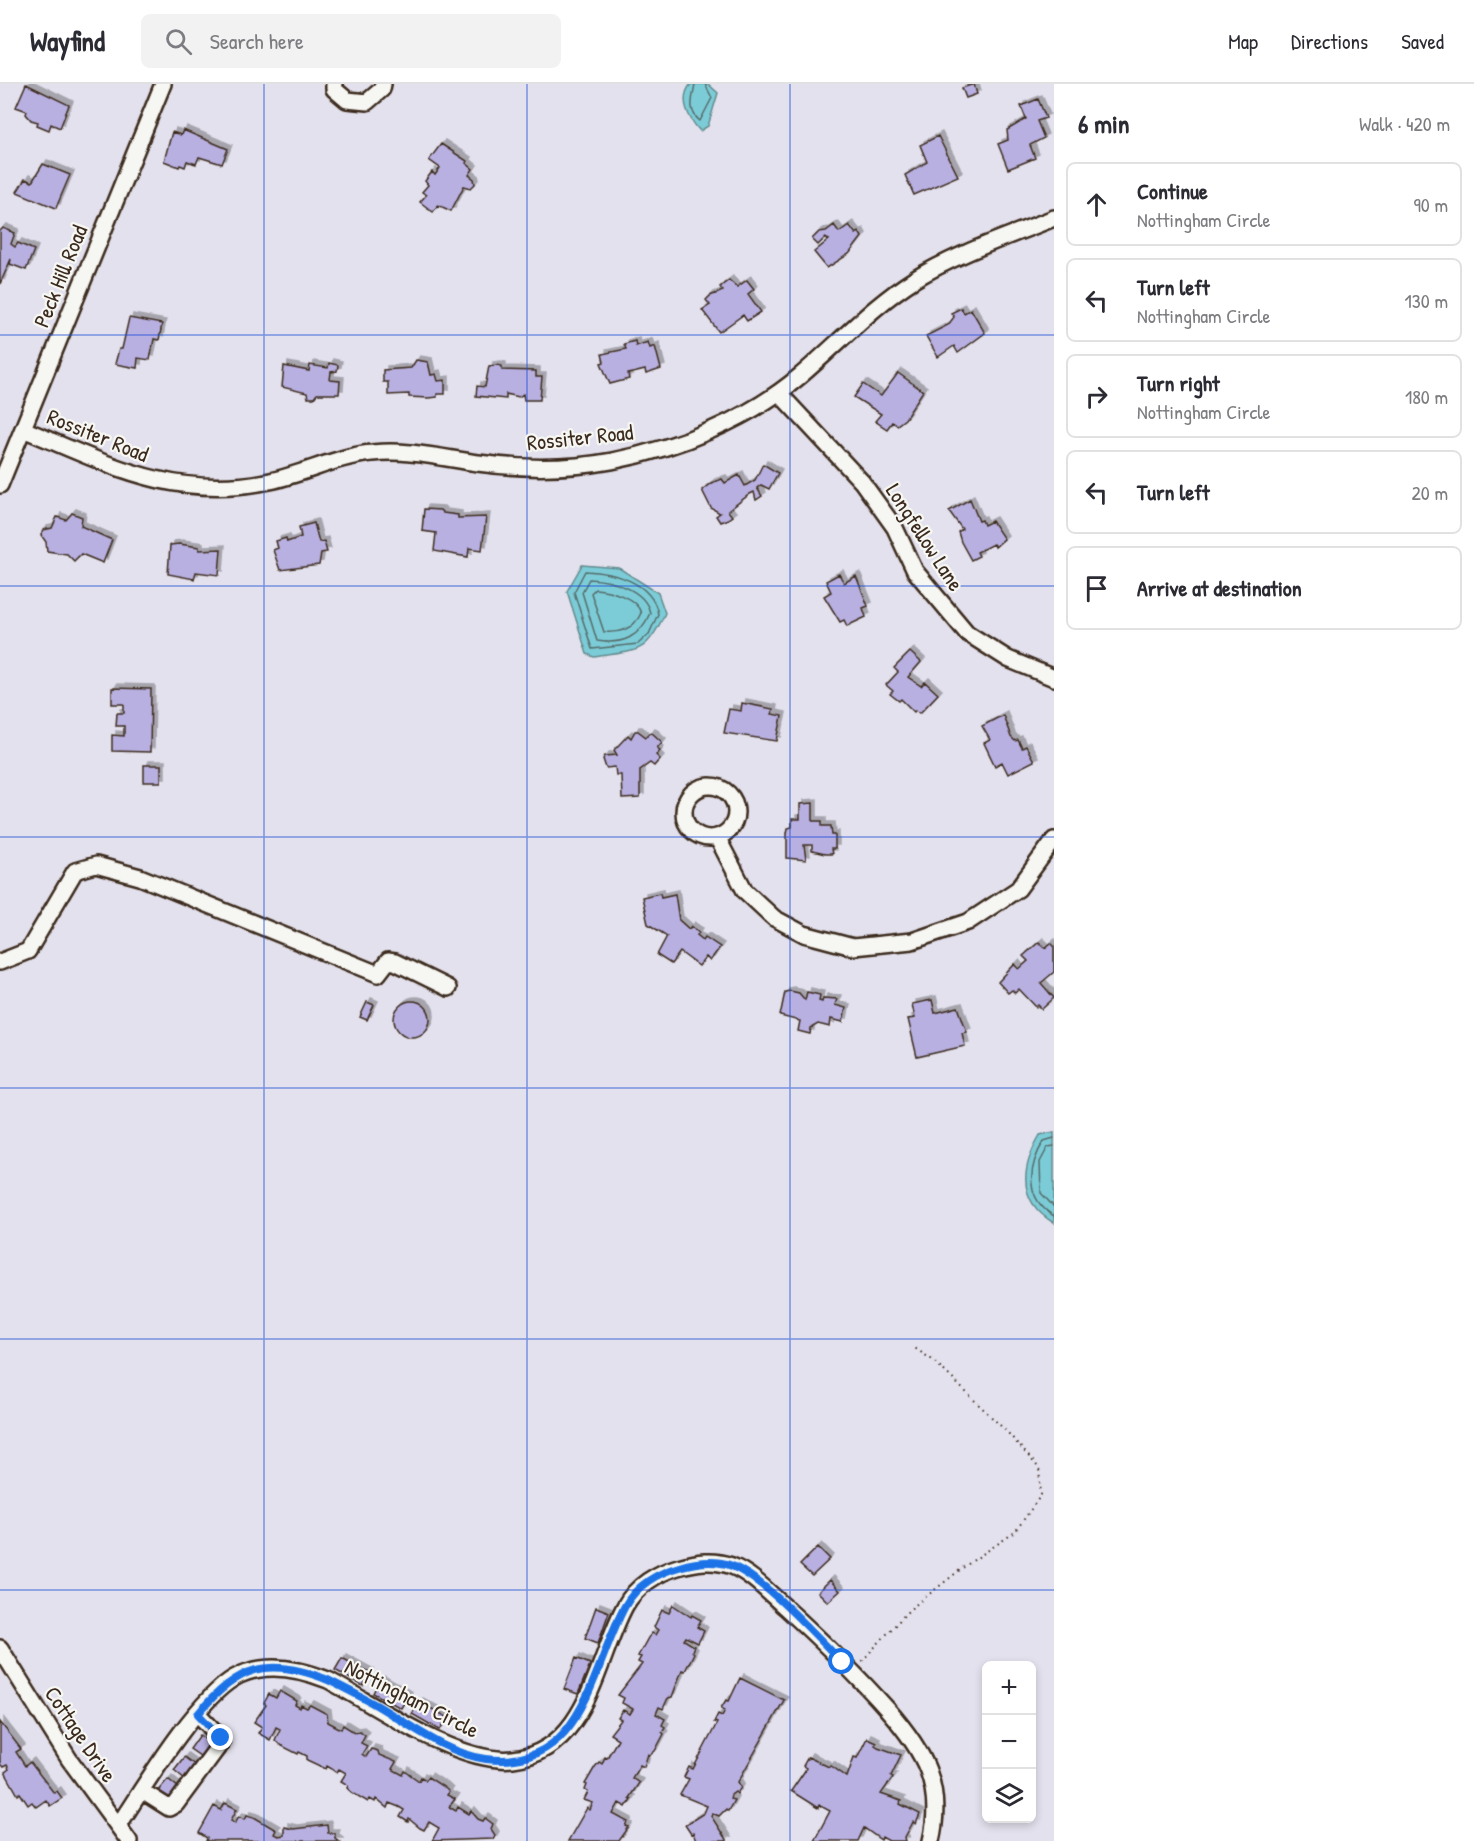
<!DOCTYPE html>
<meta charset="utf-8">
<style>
:root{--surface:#fff;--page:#f2f2f3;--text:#2b2b33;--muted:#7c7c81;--line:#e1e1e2}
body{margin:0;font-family:"Patrick Hand",sans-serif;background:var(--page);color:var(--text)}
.controls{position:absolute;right:18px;bottom:18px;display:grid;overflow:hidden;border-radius:9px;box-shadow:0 3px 9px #0003}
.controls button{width:54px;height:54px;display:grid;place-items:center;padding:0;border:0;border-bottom:2px solid var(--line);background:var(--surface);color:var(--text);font:30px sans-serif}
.stop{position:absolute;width:18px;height:18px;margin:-14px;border:4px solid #1a73e8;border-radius:50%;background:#fff}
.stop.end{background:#1a73e8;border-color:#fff;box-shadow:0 2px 6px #0008}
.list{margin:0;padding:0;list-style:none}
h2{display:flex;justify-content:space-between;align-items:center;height:78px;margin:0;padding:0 24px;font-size:26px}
h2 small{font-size:20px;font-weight:400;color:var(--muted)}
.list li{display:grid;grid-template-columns:39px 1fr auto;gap:18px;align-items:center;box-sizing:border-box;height:84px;margin:0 12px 12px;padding:0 12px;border:2px solid var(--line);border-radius:9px}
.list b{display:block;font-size:22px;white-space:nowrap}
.list p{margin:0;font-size:20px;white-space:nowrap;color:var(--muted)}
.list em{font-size:20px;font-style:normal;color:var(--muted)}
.icon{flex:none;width:33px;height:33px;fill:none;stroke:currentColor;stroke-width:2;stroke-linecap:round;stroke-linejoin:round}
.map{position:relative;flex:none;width:1054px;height:1757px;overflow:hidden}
header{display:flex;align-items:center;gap:36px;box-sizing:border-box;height:84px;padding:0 30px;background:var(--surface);border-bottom:2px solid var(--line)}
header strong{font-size:28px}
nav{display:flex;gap:33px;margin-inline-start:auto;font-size:21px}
.search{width:420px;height:54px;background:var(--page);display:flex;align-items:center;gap:15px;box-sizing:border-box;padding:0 21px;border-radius:9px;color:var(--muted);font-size:22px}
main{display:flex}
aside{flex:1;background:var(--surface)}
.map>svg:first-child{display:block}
.water{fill:#7cccd8;stroke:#628b8e;stroke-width:1.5}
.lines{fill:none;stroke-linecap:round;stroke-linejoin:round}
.shore{stroke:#556b68;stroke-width:1.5}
.building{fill:#b8b0e1;stroke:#3b2a1e;stroke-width:1.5;filter:url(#shadow)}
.minor-casing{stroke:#3b2a1e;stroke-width:20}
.path{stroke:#3b2a1e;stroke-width:2;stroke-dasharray:1.5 4.5;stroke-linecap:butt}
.minor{stroke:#f6f6f2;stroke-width:15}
.route{stroke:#1a73e8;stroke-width:8}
.grid{fill:none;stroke:#1d4ed8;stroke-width:1.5;stroke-opacity:0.55}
.labels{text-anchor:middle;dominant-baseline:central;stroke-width:4.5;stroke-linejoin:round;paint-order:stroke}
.street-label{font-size:22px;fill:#3b2a1e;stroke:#f6f6f2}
</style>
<header>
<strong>Wayfind</strong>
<div class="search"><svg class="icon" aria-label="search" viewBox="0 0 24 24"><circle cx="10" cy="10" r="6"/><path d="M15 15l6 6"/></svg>Search here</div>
<nav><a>Map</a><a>Directions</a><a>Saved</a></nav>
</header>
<main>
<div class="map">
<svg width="1054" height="1757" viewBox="0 0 1054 1757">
<defs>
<filter id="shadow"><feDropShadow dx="4" dy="-4" stdDeviation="0" flood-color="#0004"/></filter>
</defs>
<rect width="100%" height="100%" fill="#e3e1ed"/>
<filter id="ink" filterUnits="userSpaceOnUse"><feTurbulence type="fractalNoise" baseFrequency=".0167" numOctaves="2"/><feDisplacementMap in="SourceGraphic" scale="12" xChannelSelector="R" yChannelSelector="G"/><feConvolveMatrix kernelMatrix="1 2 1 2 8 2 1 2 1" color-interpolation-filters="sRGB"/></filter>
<g filter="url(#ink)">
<path class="water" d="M691 0H708L718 9 708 42 700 47C689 35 678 15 691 0Z
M582 481 619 484 658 509 665 529C646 572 637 566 594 573L587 570 567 507Z
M1054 1048V1139C1017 1117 1021 1084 1040 1051Z"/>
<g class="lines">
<path class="shore" d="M695 0C693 13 687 27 700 37L712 14 705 0
M585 487C614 488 652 498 658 530L649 550 638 560 592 565 574 508Z
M589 495C611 496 645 505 650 529 640 553 623 561 597 557L582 508Z
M595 505C609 506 636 513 641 529 634 545 621 549 604 548L591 509Z
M1054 1054 1044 1057C1028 1083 1024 1114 1054 1132
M1054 1062 1048 1063 1040 1078 1041 1109 1054 1123"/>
</g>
<path class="building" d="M26 0 69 21 60 44 51 40 49 46 37 41 38 38 31 36 26 30 27 27 16 23Z
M974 0 977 10 966 14 962 4Z
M1038 15 1046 34 1037 37 1044 54 1030 61 1035 74 1008 85 998 60 1008 56 1007 46 1026 35 1021 22Z
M183 46 228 65 222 80 199 73 196 80 187 77 185 83 180 81 179 83 164 77 172 48 181 51Z
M938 52 958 92 914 111 905 91 927 78 920 61Z
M441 60 467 77 466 79 473 85 469 91 474 95 475 100 471 104 464 102 451 127 438 121 433 128 420 118 426 111 422 108 428 101 425 97 432 88 435 91 440 84 429 76Z
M43 80 70 91 56 124 17 108 25 95 32 98Z
M834 141 839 148 849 141 856 150 859 148 862 153 849 170 827 184 814 168 829 156 825 154 818 161 812 155 819 148 826 147Z
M3 144 15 149 11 160 15 163 18 159 34 166 26 186 10 180 11 175 0 200V147Z
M729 196 737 203 747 196 754 205 748 210 761 228 747 237 743 231 719 248 702 226 710 221 706 216 710 212 723 207 720 203Z
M961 224 964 229 971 225 985 249 958 269 954 262 938 273 926 252 948 241 954 233 951 229Z
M129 234 162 240 159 256 154 255 150 276 138 274 137 284 115 280 119 265H122Z
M635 257 636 262 648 258 650 264 655 262 661 285 646 290 645 286 633 289 628 290 629 295 610 300 601 279 604 278 602 270 626 265 624 260Z
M416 276 428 278 431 291 436 290 438 297 445 296V310H437V313L428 314 409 313V310L388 311V298H383V286L411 284Z
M329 279 338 281 337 287 331 288 330 296 340 297 339 310H317L314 314H308L307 309 282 303 284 282 309 287 310 281 328 284Z
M497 281 502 282V286L536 287V293H542L540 316H524L523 310 519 313 506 310V315L476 312 477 302 485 303 489 282Z
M898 289 923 307 905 335 897 341 892 338 887 345 875 337 881 330 854 313 863 300 881 312Z
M763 380 778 389 769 405 761 401 757 404 762 412 756 416 754 408 750 410 728 427 732 432 728 435 720 438 716 432 720 429 711 424 702 406 711 399 722 395 725 399 739 391 745 402 755 396Z
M970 415 979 437 982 436 984 441 992 437 1004 455 995 463 993 460 977 468 979 472 971 476 961 458 958 448 962 445 949 427Z
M424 425 440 426 443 429 458 431V434L486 433 482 466 469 464 468 473 434 467 436 449 422 447Z
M72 429 82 433 81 442 112 456 103 479 81 470 74 477 67 470 47 467 46 458 41 451 43 446 52 444 57 433 66 436Z
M314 439 319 458 324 457 327 468 321 469 319 481 280 486 273 466 278 464 276 457 286 454 287 458 301 453 299 443Z
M179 460 199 463V466L221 465 219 491 196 488 194 495 168 490 170 461Z
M839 490 844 499 856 492 868 522 863 524 866 533 847 542 844 536 840 538 824 512 831 508 826 497Z
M910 568 921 578 908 593 921 602 925 598 938 610 920 629 916 626 914 628 901 615 899 617 890 610 893 607 886 601 898 588 894 584Z
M112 604 151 605 150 668 112 667V651L124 652V642H116L117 629H124V620H112Z
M742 619 773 625 772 630 782 632 777 657 724 649 729 625 741 627Z
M1003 631 1011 653 1015 657 1018 656 1022 664 1026 662 1034 677 1008 690 1002 678 995 682 984 659 990 656 982 642Z
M635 647H638L646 653 651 648 662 658 657 664 660 666 656 671 660 675 654 682 650 679 640 686V714L622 715 621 691H616L615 683 606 684 603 675 605 672 617 671 614 666 628 651 631 654Z
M144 681H161V698H144Z
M813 719V737H822V742H831L832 751H835V765H831L832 770H825L812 767V761H804L806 776 787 774V749L788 744 792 743V735H800V720Z
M660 809 661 813 675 810 679 836 689 845 691 842 699 848 697 851 703 856 705 853 720 863 710 877 706 873 699 882 680 868 671 880 657 871 667 852 648 840 642 813Z
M1039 858 1045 864 1051 859 1054 862V888L1041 899 1054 914 1042 925 1038 921 1036 923 1019 905 1015 909 1012 906 1008 909 998 898 1015 880 1019 885 1028 877 1023 872Z
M790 907 799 909 805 916 807 908 820 911 819 917 822 918 823 914 837 915 835 921 846 924 843 938 831 935 830 943 818 940 811 944 810 950 798 947 800 937 780 932 785 908Z
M932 916 935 929 958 923 967 948 962 949 965 962 917 973 908 935 915 934 912 920Z
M394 935a18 18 0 1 1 36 0a18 18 0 1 1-36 0Z
M367 918 374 921 367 936 360 933Z
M818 1463 830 1475 812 1492 800 1481Z
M830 1496 840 1507 828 1518 818 1508Z
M673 1521 691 1533 692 1531 701 1536 697 1543 704 1547 698 1559 686 1553 684 1556 694 1562 692 1567 694 1569 685 1587 682 1586 672 1613 668 1614 663 1625 659 1623 656 1630 665 1635 662 1641 665 1643 662 1648 664 1650 655 1667 650 1671 648 1670 644 1683 640 1681 632 1694 639 1699 629 1714 631 1715 626 1723 619 1719 613 1730 628 1738 626 1742 629 1743 619 1757H568L587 1724 590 1726 593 1719 584 1716 588 1708 585 1706 587 1701 585 1700 595 1683 599 1678 602 1680 605 1673 607 1674 618 1655 610 1650 621 1636 618 1634 623 1626 630 1630 633 1625 622 1619 624 1614 618 1611 642 1580 638 1578 641 1573 638 1572 648 1554 652 1549 655 1551 658 1546 654 1543 662 1526 669 1529Z
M596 1523 609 1528 598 1559 585 1554Z
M342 1574 370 1589 363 1602 335 1586Z
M576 1574 590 1580 578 1610 564 1605Z
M740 1594 784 1616 738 1698 741 1703 737 1710 735 1708 731 1711 730 1715 734 1716 728 1727 726 1725 719 1732 712 1729 711 1732 727 1757H696L693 1749 691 1750 685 1741 704 1729 707 1722 680 1711 689 1695 684 1693 689 1683 693 1685 717 1639 714 1638 718 1630 722 1632 725 1626 721 1624 726 1616 729 1617Z
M380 1596 408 1612 401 1624 373 1609Z
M280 1607 297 1617 295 1621 300 1624 301 1621 307 1624 310 1621 327 1630 328 1638 341 1645 343 1641 354 1648 360 1647 365 1651 361 1659 367 1662 362 1670 366 1673 371 1665 378 1667 379 1671 396 1678 392 1685 403 1691 405 1687 419 1697 421 1693 426 1696 428 1693 445 1704 449 1708 447 1711 455 1715 449 1723 456 1727 458 1723 469 1730 471 1727 478 1735 483 1737 485 1734 493 1740 491 1745 495 1751 493 1755 432 1757 439 1744 429 1738 424 1746 420 1744 409 1735 408 1738 400 1733 404 1726 399 1723 389 1719 387 1724 376 1715 375 1718 370 1715 368 1718 351 1708 347 1704 348 1701 341 1697 346 1689 339 1685 337 1688 327 1682 326 1685 307 1676V1672L299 1668 298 1670 280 1661 275 1656 280 1645 276 1643 270 1656 258 1649 262 1643 254 1638 266 1621 264 1619 269 1610 276 1614Z
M419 1618 447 1633 440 1646 412 1630Z
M0 1638 21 1665 16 1668 25 1682 30 1678 54 1709 57 1707 62 1714 50 1722 46 1716 36 1723 32 1718 28 1721 20 1709 18 1711 5 1688 9 1685 7 1681 3 1683 0 1680Z
M200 1651 212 1660 203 1674 190 1665Z
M867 1654 876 1658 875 1661 878 1663 901 1671 891 1692 893 1693 881 1710 901 1717 900 1720 920 1730 916 1740 913 1738 911 1742 905 1753 906 1757H889L882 1753 881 1756 864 1744 858 1757H814L830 1727 819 1721 818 1724 791 1707 804 1688 806 1684 803 1682 808 1673 829 1683 830 1681 847 1693 854 1673 857 1674Z
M184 1673 196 1682 186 1696 174 1686Z
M168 1695 179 1704 169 1717 157 1708Z
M225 1719 237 1725 231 1736 235 1739 239 1732 245 1735 247 1731 254 1733 276 1746 274 1750 278 1752 284 1751V1743L293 1745 327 1741 328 1749H335V1754L339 1757H206L207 1754 199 1749 214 1722 221 1726Z"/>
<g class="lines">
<defs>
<path id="minor" d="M334 0V5L347 16 367 18 382 5 383 0
M779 309 862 398 895 444 915 487 967 549 1008 575 1054 594
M23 345C108 380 175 417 270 397 304 390 338 372 372 369 408 365 443 374 478 379 522 385 569 385 612 377 678 364 748 336 800 292 838 260 872 222 915 195 958 169 1007 153 1054 134
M0 401 163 0
M684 728a26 26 0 1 1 52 0a26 26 0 1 1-52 0Z
M717 753 745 807 774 834 804 850 853 863 912 857 968 838 1018 805 1054 756
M0 878 28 867 75 787 96 781 140 793 378 890 388 877 395 878 448 904
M0 1564 69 1675 129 1757
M142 1707 169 1724 176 1720 221 1659V1654L198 1630
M118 1742C144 1703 195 1617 234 1594 263 1577 298 1584 328 1596 377 1622 458 1681 513 1675 588 1667 596 1576 625 1522 636 1502 657 1489 678 1483 696 1478 713 1475 732 1482 752 1490 769 1509 785 1523 821 1556 856 1590 888 1626 924 1667 944 1702 931 1757"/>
</defs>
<use href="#minor" class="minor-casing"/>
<path class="path" d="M862 1577 909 1526 965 1482 1015 1448 1041 1411 1039 1384 1008 1349 934 1277 913 1263"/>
<use href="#minor" class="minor"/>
</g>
</g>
<g class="lines" filter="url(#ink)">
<path class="route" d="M221 1654 198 1630C237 1582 269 1572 328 1596 344 1604 360 1612 376 1621 409 1640 447 1670 486 1675 584 1688 591 1584 625 1522 636 1502 657 1489 679 1483 696 1478 714 1475 732 1482 767 1497 814 1550 842 1578"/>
</g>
<path class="grid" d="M264 0V1757M527 0V1757M790 0V1757M0 251H1054M0 502H1054M0 753H1054M0 1004H1054M0 1255H1054M0 1506H1054"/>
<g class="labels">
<g class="street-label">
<text transform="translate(60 192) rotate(-68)">Peck Hill Road</text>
<text transform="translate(98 351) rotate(22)">Rossiter Road</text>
<text transform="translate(580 353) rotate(-6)">Rossiter Road</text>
<text transform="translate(925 453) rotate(57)">Longfellow Lane</text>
<text transform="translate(412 1614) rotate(27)">Nottingham Circle</text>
<text transform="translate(81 1650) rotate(56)">Cottage Drive</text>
</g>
</g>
</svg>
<div class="controls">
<button>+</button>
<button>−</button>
<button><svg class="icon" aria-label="layers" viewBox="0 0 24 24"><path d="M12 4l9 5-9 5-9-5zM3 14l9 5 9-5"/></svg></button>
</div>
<div class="stop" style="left:842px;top:1578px"></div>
<div class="stop end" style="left:221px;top:1654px"></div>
</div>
<aside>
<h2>6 min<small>Walk · 420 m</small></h2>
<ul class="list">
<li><svg class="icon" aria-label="ahead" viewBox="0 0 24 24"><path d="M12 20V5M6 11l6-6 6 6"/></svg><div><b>Continue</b><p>Nottingham Circle</p></div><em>90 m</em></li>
<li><svg class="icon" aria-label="left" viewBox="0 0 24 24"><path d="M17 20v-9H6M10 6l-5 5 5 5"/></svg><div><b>Turn left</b><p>Nottingham Circle</p></div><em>130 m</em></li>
<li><svg class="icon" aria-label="right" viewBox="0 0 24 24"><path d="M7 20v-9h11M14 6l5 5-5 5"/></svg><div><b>Turn right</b><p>Nottingham Circle</p></div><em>180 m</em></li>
<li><svg class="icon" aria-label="left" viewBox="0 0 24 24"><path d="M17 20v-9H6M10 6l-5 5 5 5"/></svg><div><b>Turn left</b></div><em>20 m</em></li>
<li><svg class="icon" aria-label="arrive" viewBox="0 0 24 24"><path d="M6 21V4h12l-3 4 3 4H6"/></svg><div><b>Arrive at destination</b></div></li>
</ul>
</aside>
</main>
